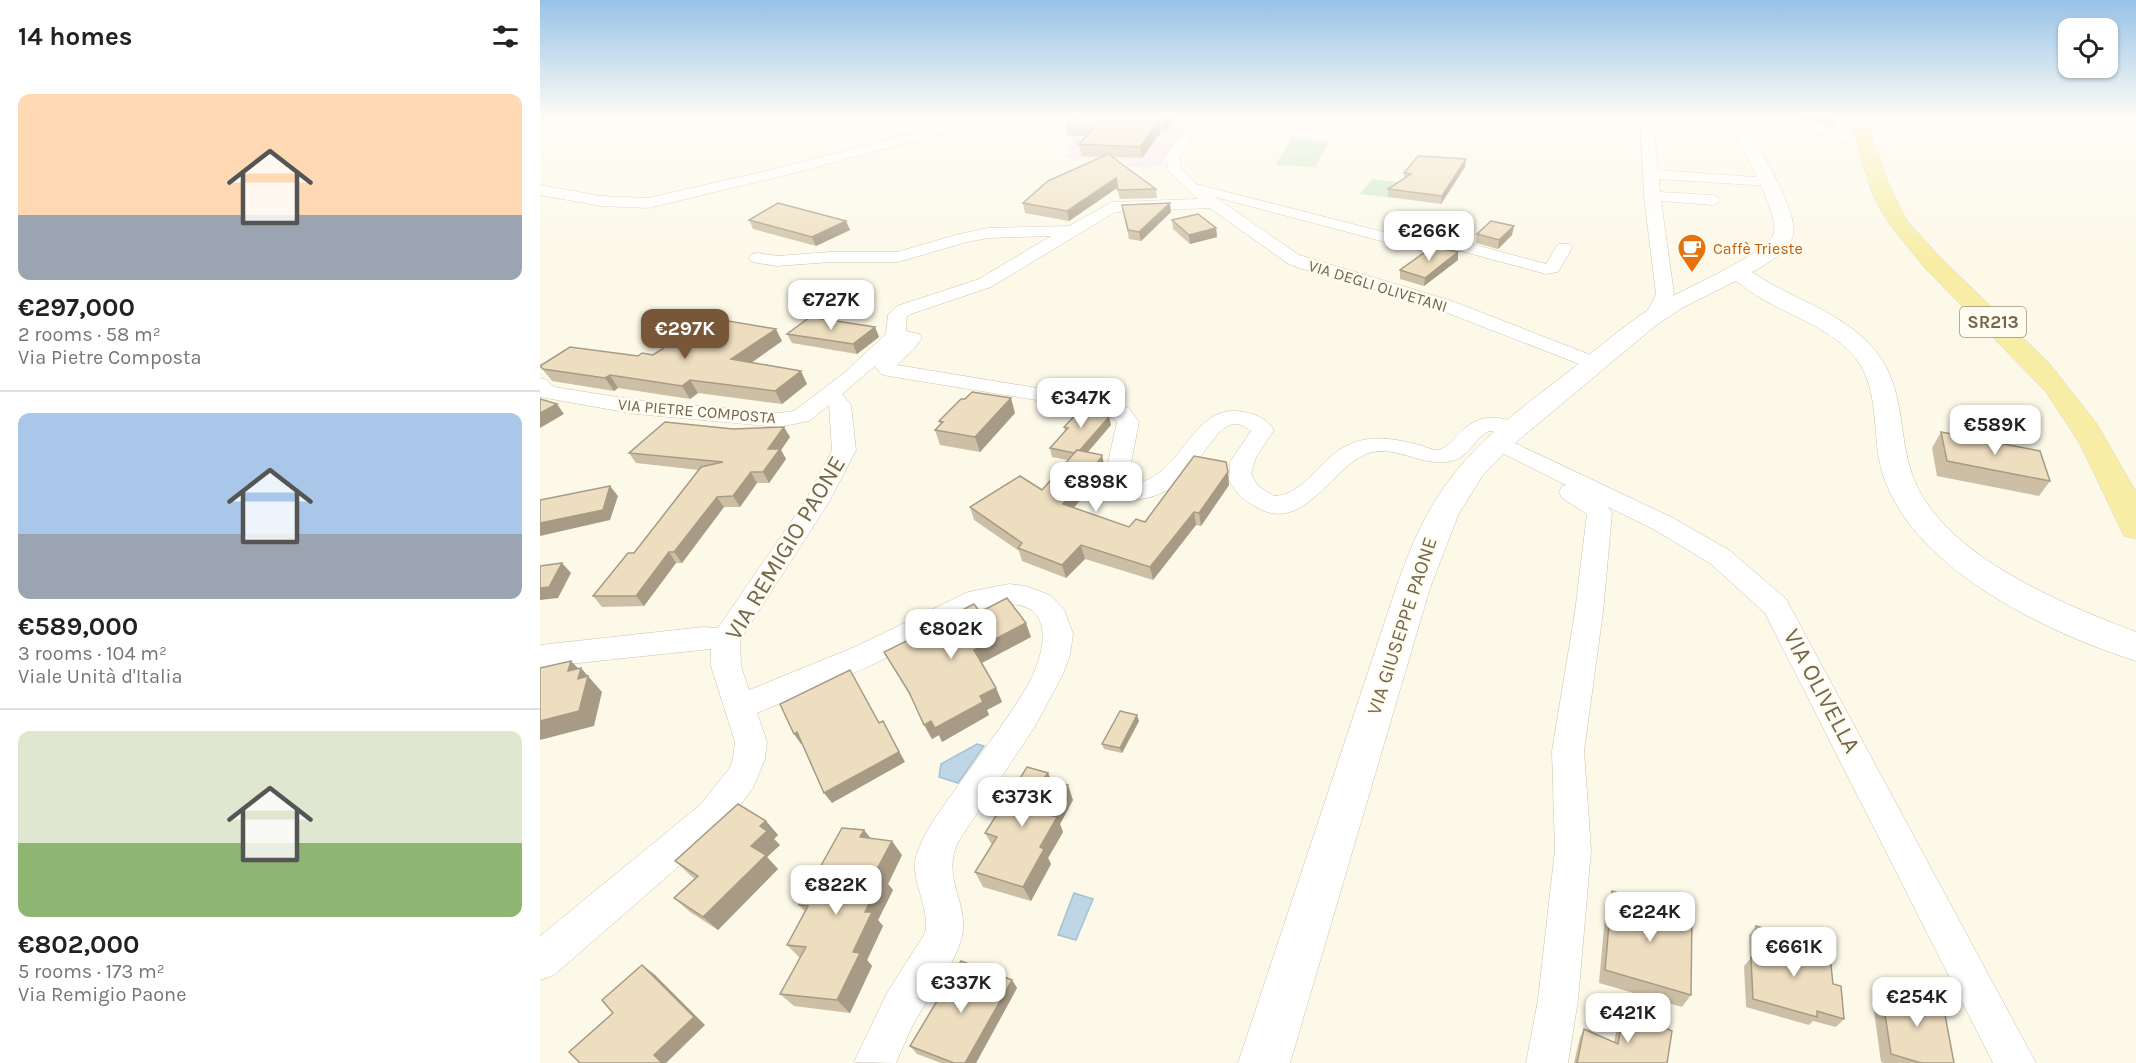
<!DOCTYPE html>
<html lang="en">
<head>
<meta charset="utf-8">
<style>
  :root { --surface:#fff; --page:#f2f2f2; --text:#222; --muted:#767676; --line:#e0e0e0; --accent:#785638 }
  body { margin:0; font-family:Karla,sans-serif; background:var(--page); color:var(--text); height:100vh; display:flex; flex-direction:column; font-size:22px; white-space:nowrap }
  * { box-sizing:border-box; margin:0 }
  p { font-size:20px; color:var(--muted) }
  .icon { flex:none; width:33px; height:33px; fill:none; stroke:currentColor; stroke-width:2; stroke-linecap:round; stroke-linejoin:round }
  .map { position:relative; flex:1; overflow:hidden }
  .drawer { display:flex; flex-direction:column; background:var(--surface); width:540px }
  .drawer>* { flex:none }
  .buttons { position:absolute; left:1518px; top:18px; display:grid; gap:12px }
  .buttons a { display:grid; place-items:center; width:60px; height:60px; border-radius:12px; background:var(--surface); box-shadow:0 2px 4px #0004; font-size:30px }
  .price { position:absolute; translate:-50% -51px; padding:0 14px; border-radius:12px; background:#fff; color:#222; font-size:20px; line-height:39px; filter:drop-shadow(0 2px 3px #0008) }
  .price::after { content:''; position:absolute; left:50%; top:36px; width:18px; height:14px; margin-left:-9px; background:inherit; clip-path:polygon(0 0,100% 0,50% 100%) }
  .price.on { background:var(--accent); color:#fff }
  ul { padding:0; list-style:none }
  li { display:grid; align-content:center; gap:12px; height:318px; padding:0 18px }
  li+li { border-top:2px solid var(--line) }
  li span { display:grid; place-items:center; height:186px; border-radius:12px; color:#555 }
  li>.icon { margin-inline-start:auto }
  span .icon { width:108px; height:108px; fill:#fffc; stroke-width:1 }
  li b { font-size:26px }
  h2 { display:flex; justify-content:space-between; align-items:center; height:72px; padding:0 18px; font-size:26px }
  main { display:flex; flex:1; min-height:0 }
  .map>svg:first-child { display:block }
  .education { fill:#f6e5f8 }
  .green { fill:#cdeac7 }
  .water { fill:#bed6e5; stroke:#a4c2d7; stroke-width:1.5 }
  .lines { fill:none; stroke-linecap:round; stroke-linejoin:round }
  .minor-casing { stroke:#ccc1ac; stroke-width:1 }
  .tertiary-casing { stroke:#ccc1ac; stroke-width:1 }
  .primary-casing { stroke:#dbd7d1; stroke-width:1 }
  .minor { fill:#fff; fill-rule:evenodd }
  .tertiary { fill:#fff; fill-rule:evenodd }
  .primary { fill:#f7eda4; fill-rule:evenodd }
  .wall { fill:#cdbfa5 }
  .shaded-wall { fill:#a79b86 }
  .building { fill:#eedec0; stroke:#a79b86; stroke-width:1.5 }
  .labels { text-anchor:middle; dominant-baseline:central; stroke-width:5; stroke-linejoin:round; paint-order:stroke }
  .far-food-label { font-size:16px; fill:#c56008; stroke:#fefcf0; text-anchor:start }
  .far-street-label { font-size:16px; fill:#76664d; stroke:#fefcf0 }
  .shield { fill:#fefcf0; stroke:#9f937e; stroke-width:1.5 }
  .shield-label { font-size:18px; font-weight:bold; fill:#76664d }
  .street-label { font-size:20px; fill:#76664d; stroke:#fefcf0 }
  .near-street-label { font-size:24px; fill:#76664d; stroke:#fefcf0 }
</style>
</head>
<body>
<main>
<section class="drawer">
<h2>14 homes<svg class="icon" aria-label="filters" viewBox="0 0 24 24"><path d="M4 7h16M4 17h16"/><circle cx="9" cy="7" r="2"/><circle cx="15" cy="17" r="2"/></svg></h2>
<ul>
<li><span style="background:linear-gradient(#ffd9b3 65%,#9aa5b1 0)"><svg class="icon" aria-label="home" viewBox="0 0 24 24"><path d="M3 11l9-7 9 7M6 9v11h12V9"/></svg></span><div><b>€297,000</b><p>2 rooms · 58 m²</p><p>Via Pietre Composta</p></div></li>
<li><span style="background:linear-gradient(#a9c7e8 65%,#9aa5b1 0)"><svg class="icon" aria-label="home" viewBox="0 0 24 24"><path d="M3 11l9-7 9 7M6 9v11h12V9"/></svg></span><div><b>€589,000</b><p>3 rooms · 104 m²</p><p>Viale Unità d'Italia</p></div></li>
<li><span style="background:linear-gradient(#dfe7d0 60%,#8fb573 0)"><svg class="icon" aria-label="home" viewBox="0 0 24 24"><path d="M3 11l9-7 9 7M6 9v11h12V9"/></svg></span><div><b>€802,000</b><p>5 rooms · 173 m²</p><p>Via Remigio Paone</p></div></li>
</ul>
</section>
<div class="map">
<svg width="1596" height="1063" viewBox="0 0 1596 1063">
  <rect width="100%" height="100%" fill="#fcf9e9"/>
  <polygon class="education" points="545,116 560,116 650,119 623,160 623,166 608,167 586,166 593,161 523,158 533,149 524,148 534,139 523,138"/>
  <g class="green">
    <polygon points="751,138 789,141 776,167 736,165"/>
    <polygon points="832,179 865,183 853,198 820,194"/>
  </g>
  <g class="water">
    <polygon points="437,744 444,746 418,783 399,777 401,764"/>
    <polygon points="534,893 553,899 536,940 518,935"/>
  </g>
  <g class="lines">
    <g class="minor-casing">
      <g id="minor">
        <polygon points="316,116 328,116 331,120 382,126 383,130 438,116 458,116 457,119 246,175 108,208 61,206 0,195 0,185 61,196 108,198 239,168 373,133 358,133 322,126"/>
        <path d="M655,116h12l-28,41 2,11 15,16 231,59 34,-2 85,23 12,-20h12l2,4 -14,24 -12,2 -85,-23 -34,2 -212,-56 84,58 153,46 149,58 3,4 -3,4h-14l-173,-67 -115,-32 -12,-5 -77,-55 -95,4 -124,75 -80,27 -5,3v14l13,3 3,4 -9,12 -16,15 152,25 72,16 8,2 10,14 -12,61 2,1c57,-3 60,-87 119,-71 11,2 20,8 26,17l-18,27 -5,17 7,12 16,10c30,0 48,-40 74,-51 24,-11 47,-6 72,0 5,2 12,5 18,5 6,-1 11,-6 15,-10 25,-27 35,-25 70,-17l3,5 -3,5 -8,2 -26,-4c-14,7 -19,24 -34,29 -30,10 -57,-16 -86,-7 -37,12 -64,81 -111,55 -14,-7 -22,-15 -29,-28l1,-18 21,-31c-6,-5 -14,-9 -21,-6 -10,4 -17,15 -23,23 -21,28 -34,48 -73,52 -14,1 -23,-3 -31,-15l14,-63 -4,-4 -64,-16 -161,-26 -7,-2 -6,-7 1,-2 -34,29 9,11 5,45 -27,52 -89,138 1,26 8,24 108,-44 111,-54 41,-8 16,2 25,9 14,14 9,25 -3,21 -8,21 -28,52 -76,114c-17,36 11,60 4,94 -7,30 -32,58 -47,85 -7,13 -13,28 -19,42l-42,-1 33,-69 38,-60c6,-27 -17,-54 -8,-80 8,-22 22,-41 35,-59 24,-34 51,-68 73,-104 25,-42 32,-99 -37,-83 -11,3 -22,10 -32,15 -26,13 -52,27 -78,40 -39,18 -81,34 -121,51l10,29 -2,17 -12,29 -29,39 -170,148 -14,5v-44l160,-131 29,-36 4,-10 2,-17 -24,-76v-17l-171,18v-22l163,-18 15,1 88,-128 26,-50 -3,-45 -20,16 -30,6 -143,-13 -96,-17v-19l7,2 7,7 82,13 143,13 15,-2 50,-38 42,-39 2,-19 9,-9 82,-27 72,-43 -63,2 -21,4 -69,20h-68l-53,4 -25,-4 -3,-4 3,-4 6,-1 19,3 53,-4h67l62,-18 29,-6 81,-2 43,-24 86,-3 -29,-27 -4,-15z"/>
        <polygon points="1100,116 1112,116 1113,123 1147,125 1144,116 1156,116 1162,130 1155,134 1114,131 1118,170 1228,178 1235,182 1228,186 1119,179 1120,192 1173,195 1181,200 1173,205 1121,201 1134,294 1122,318 1108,318 1106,314 1116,294 1104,196"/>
        <path d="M1166,116c38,0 141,3 168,33l-7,4 -31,-14 -27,-8 -72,-6 -6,-4 -24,-2z"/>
        <polygon points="960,436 1133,518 1189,550 1246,599 1496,1063 1453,1063 1225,613 1171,564 1115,530 1068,507 1072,513 1063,612 1044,751 1051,850 1038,1000 1028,1063 986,1063 998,1000 1015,850 1012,751 1035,612 1047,514 1022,498 1019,492 1022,486 1026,485 952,448 949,443 952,438"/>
      </g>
    </g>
    <g class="tertiary-casing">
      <path id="tertiary" d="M1187,116h16c11,24 57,97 50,120 -6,17 -26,28 -41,36 40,28 95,41 125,81 28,36 21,80 35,121 28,81 151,130 224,158v29c-88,-28 -222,-91 -253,-186 -12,-37 -2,-82 -26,-115 -23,-30 -63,-43 -95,-61 -9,-5 -18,-12 -26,-18l-54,27 -27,18 -147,123 -25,26 -24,38 -29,75 -140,475h-52l158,-475c13,-37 28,-75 52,-106 33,-46 80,-79 124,-113 26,-21 51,-43 79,-61 22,-15 118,-54 123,-75 5,-23 -37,-92 -47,-117z"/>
    </g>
    <g class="primary-casing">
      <polygon id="primary" points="1308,116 1324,116 1349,185 1367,221 1401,258 1509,363 1557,424 1596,492 1596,539 1584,536 1540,444 1506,392 1385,268 1350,225 1334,198"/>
    </g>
    <use href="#minor" class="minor"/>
    <use href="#tertiary" class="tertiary"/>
    <use href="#primary" class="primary"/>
  </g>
  <g class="wall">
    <polygon points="638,116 626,132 621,132 602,158 573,157 616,189 617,198 580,199 577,188 529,221 485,213 483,203 561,157 542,156 539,144 547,136 528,136 526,125"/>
    <polygon points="669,116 711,116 708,119"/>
    <polygon points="1246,116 1297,116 1294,125 1248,118"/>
    <polygon points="926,159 925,167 901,204 848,197 848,189 864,179 864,173"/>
    <polygon points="582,205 631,212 601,241 589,239"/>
    <polygon points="209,220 306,221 310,230 276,246 213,229"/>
    <polygon points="632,220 676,228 677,237 650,244 633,229"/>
    <polygon points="937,234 972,235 958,249 936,243"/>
    <polygon points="918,260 884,286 860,279 860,270"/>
    <polygon points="335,327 339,337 317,354 252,343 247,334"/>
    <polygon points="242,341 211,363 267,384 242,404 158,393 150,399 78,388 74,391 12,381 0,366"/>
    <polygon points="475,413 440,452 400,445 395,430 400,424 399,421"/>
    <polygon points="566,416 569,417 571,425 548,452 565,468 564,471 534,508 589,527 605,522 688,472 689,485 661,526 656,525 613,580 545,559 526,578 482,561 479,551 434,520 430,507 502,490 528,460 512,457 510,448 525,432 524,427"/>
    <polygon points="1401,432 1510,481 1499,496 1397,476 1392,448"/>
    <polygon points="250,437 241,450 246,459 229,483 217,483 200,507 184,507 142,563 136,563 104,606 62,607 53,596 94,553 159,470 96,463 89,453"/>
    <polygon points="440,612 491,637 441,663 456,688 462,702 447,710 449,715 402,742 399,735 392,739 372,699 344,652 381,634 377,627 403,620"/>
    <polygon points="599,721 582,753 564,749 562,744"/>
    <polygon points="508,773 511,780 533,800 520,824 523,832 508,858 511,864 491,901 443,887 435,872 452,845 445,833"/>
    <polygon points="226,821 238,835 234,839 240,845 227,857 238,869 178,930 150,912 134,898 155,879 150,875 135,861"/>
    <polygon points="324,830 331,839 362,855 348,884 353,890 338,920 343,926 327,960 332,966 310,1013 254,1006 240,994 260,958 247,945 265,912 259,905"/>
    <polygon points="1072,891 1151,995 1142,1007 1059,983 1066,905"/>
    <polygon points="1216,926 1240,943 1293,984 1304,1019 1296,1027 1273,1021 1269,1025 1206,1007 1204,966 1210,959 1209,935"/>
    <polygon points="472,980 477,988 436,1063 401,1063 377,1054 370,1046"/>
    <polygon points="1341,987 1414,1063 1344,1063 1341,1062 1332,996"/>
    <polygon points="1084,1010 1099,1016 1127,1063 1034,1063 1040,1037 1044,1029 1074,1042 1079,1018"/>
  </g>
  <g class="shaded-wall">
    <polygon points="629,116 638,116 626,132 624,121"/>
    <polygon points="619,121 621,132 602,158 600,147"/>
    <polygon points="926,159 925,167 901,204 902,196"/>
    <polygon points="576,178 577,188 529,221 527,211"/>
    <polygon points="630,203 631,212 601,241 599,232"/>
    <polygon points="306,221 310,230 276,246 272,237"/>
    <polygon points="974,226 972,235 958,249 959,240"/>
    <polygon points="676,228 677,237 650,244 649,235"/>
    <polygon points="918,252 918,260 884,286 885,278"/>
    <polygon points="335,327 339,337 317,354 313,344"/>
    <polygon points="236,329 242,341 198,372 191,359"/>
    <polygon points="261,371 267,384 242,404 235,391"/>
    <polygon points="70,375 78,388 74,391 65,378"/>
    <polygon points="150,380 158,393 150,399 142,386"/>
    <polygon points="471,398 475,413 440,452 435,437"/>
    <polygon points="17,404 24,414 0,428 0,413"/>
    <polygon points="565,410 567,419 560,415"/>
    <polygon points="569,417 571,425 538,463 536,454"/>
    <polygon points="244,427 250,437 241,450 246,459 229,483 223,472 228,449"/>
    <polygon points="562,455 565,468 564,471 526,517 523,504"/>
    <polygon points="211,472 217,483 200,507 193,496"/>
    <polygon points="688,472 689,485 661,526 659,513"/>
    <polygon points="70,486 78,496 70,520 0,536 0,523"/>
    <polygon points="177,497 184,507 142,563 134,552"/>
    <polygon points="654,512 656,525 613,580 610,567"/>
    <polygon points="541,545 545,559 526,578 522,565"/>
    <polygon points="129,552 136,563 104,606 96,596"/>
    <polygon points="22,563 31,573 18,598 0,600 0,588"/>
    <polygon points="486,623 491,637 440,664 434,650"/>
    <polygon points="31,661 40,670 41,668 62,692 54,726 0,740 0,721 28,671"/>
    <polygon points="456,688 462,702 447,710 449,715 402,742 399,735 392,739 384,725"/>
    <polygon points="597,715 599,721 582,753 580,748"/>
    <polygon points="343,721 365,762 292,803 284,793"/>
    <polygon points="257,732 264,742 261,744 254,734"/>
    <polygon points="508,773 514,788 504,778"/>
    <polygon points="528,785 533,800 520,824 523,832 508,858 511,864 491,901 483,887 500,847 510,815"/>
    <polygon points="226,821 238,835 234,839 240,845 227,857 238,869 178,930 163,917 211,846 220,826"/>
    <polygon points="324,830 335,844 320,837"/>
    <polygon points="352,841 362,855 348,884 353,890 338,920 343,926 327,960 332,966 310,1013 297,1000 313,952 334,875"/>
    <polygon points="102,965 114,974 165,1025 126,1063 122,1063 114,1055"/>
    <polygon points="472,980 477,988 436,1063 425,1063"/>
  </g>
  <g class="building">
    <polygon points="534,116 629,116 624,121 619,121 600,147 539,144 556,126 526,125"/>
    <polygon points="568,154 616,189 578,190 576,178 527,211 483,203 508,181"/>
    <polygon points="878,156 926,159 902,196 848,189 871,174 864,173"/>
    <polygon points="238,203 306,221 272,237 209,220"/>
    <polygon points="630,203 599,232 588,230 582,205"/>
    <polygon points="658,214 676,228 649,235 632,220"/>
    <polygon points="951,221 974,226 959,240 937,234"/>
    <polygon points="892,247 918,252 885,278 860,270"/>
    <polygon points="270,317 335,327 313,344 247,334"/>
    <polygon points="170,318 236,329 191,359 261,371 235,391 150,380 142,386 70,375 65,378 3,369 0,366 30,347 98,356 102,353 113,355"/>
    <polygon points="432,392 471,398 435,437 395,430 403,422 399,421 421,399 425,399"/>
    <polygon points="0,399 17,404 0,413"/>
    <polygon points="545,405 565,410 560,415 569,417 540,450 537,450 534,453 510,448 528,428 524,427"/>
    <polygon points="125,422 193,429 244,427 228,449 240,449 223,472 211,472 193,496 177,497 134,552 129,552 96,596 53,596 88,553 94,553 161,467 183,462 89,453"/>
    <polygon points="1401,432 1500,451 1510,481 1407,461"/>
    <polygon points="537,450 562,455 561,458 523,504 589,527 596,519 605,522 654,456 686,462 688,472 659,513 654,512 610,567 541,545 522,565 478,548 482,543 430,507 480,476 502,490"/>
    <polygon points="70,486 63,510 0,523 0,500"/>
    <polygon points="22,563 9,587 0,588 0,566"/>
    <polygon points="467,598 486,623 434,650 456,688 440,696 443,702 395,728 391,721 384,725 369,692 344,652 381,634 377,627 400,615 403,620 434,604 440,612"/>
    <polygon points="31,661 28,671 41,668 38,679 48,676 39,711 0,721 0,668"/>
    <polygon points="310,670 339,723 343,721 359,752 284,793 257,732 254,734 240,704"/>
    <polygon points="580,711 597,715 580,748 562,744"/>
    <polygon points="487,767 508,773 504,778 528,785 510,815 517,817 500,847 504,849 483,887 435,872 457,837 445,833"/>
    <polygon points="198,804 226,821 220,826 227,831 211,846 226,855 163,917 134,898 158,876 135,861"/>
    <polygon points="302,828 324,830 320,837 352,841 334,875 342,876 325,912 332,912 313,952 320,953 297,1000 240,994 266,947 247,945 268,906 259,905"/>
    <polygon points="1072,891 1152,913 1151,995 1065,970"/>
    <polygon points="1216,926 1240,933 1240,943 1290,956 1293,984 1301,986 1304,1019 1277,1011 1277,1017 1213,999 1211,958 1217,959"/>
    <polygon points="421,961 472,980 425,1063 414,1063 370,1046"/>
    <polygon points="102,965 154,1017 114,1055 122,1063 40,1063 29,1052 73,1013 62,1000"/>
    <polygon points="1341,987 1403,1004 1414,1063 1381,1063 1351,1054"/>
    <polygon points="1084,1010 1100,1013 1099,1016 1132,1031 1127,1063 1037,1063 1044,1029 1078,1044"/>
  </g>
  <linearGradient id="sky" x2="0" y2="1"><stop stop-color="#97c2e7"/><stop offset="0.44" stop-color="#fefcf5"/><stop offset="1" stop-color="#fefcf5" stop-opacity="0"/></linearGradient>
  <rect width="1596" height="265" fill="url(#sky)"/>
  <defs>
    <g id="cafe-pin" transform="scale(1.5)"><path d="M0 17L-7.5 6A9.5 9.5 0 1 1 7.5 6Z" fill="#e8710a" stroke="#fefcf0"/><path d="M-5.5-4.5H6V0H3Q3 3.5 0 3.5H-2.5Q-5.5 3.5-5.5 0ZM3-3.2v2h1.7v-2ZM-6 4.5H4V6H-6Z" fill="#fff"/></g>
  </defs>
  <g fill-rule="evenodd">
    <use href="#cafe-pin" x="1152" y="248"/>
  </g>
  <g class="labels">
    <g class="far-food-label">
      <text x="1173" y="248">Caffè Trieste</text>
    </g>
    <g class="far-street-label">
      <text transform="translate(838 286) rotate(17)">VIA DEGLI OLIVETANI</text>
      <text transform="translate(157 411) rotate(5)">VIA PIETRE COMPOSTA</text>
    </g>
    <rect class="shield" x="1420" y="307" width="66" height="30" rx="4.5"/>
    <g class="shield-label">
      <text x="1453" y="322">SR213</text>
    </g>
    <g class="street-label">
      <text transform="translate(862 626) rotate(-72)">VIA GIUSEPPE PAONE</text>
    </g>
    <g class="near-street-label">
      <text transform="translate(245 548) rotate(-59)">VIA REMIGIO PAONE</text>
      <text transform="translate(1282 691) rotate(62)">VIA OLIVELLA</text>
    </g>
  </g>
</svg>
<div class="buttons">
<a><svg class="icon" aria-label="locate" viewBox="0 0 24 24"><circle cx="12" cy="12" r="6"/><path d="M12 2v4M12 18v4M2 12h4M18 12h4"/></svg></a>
</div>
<b class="price" style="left:889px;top:262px">€266K</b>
<b class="price" style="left:291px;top:331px">€727K</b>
<b class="price on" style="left:145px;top:360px">€297K</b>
<b class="price" style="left:541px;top:429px">€347K</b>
<b class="price" style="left:1455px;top:456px">€589K</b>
<b class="price" style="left:556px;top:513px">€898K</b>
<b class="price" style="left:411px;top:660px">€802K</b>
<b class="price" style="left:482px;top:828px">€373K</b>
<b class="price" style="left:296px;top:916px">€822K</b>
<b class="price" style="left:1110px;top:943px">€224K</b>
<b class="price" style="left:1254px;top:978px">€661K</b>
<b class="price" style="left:421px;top:1014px">€337K</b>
<b class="price" style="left:1377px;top:1028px">€254K</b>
<b class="price" style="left:1088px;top:1044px">€421K</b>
</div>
</main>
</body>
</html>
